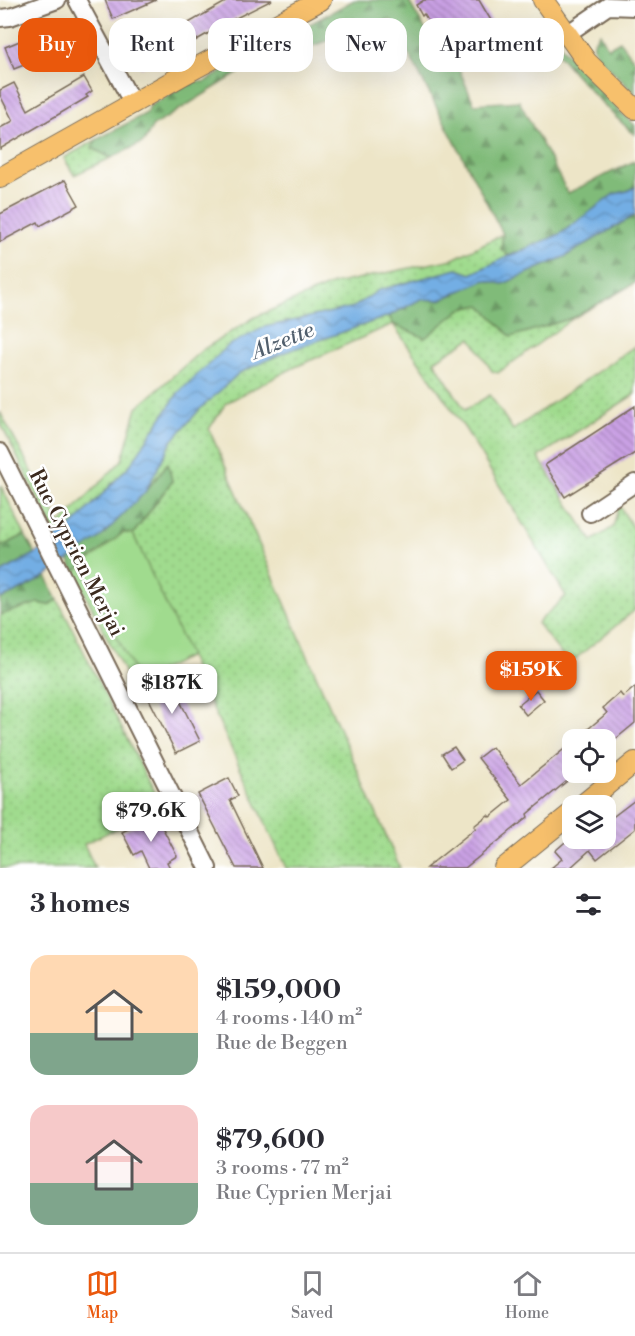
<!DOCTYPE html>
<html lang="en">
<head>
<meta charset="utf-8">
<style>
  :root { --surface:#fff; --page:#f7f7f7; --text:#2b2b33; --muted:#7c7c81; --line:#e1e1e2; --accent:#ea580c }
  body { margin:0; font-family:"Libre Bodoni",serif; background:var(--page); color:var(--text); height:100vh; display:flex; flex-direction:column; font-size:22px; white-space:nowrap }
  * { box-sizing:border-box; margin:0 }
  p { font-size:20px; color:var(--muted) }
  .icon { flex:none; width:33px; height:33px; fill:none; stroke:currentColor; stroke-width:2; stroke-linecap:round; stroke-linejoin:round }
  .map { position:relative; height:868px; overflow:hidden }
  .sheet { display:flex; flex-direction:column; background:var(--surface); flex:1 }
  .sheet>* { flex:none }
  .banner { position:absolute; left:18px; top:18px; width:600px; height:54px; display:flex; gap:12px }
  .buttons { position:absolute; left:562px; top:729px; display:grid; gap:12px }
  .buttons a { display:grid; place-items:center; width:54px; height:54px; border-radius:12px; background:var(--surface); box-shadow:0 6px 24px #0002; font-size:30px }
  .price { position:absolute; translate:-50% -51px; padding:0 14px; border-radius:12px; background:#fff; color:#222; font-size:20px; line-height:39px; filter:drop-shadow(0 2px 3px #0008) }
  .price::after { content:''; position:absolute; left:50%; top:36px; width:18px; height:14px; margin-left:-9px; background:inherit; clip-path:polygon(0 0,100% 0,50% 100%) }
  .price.current { background:var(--accent); color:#fff }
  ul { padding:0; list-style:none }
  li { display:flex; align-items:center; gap:18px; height:150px; padding:0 30px }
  li span { display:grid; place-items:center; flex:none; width:168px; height:120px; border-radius:18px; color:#555 }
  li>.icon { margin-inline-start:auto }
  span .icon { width:72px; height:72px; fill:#fffc; stroke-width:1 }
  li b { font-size:26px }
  h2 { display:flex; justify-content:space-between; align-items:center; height:72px; padding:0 30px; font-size:26px }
  .chip { padding:0 21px; border-radius:18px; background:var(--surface); box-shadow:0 6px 24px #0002; font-size:21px; line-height:54px }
  .chip.current { background:var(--accent); color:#fff }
  .tab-bar { display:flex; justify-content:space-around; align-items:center; height:84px; border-top:2px solid var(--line); background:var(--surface); font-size:16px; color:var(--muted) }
  .tab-bar a { display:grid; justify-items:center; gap:3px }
  .tab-bar .current { color:var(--accent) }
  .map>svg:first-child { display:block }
  .grass { fill:url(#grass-dots); stroke:#6e8256; stroke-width:1.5 }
  .forest { fill:url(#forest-firs); stroke:#5e724c; stroke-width:1.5 }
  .green { fill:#a0db8e; stroke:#6e8256; stroke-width:1.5 }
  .water { fill:url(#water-waves); stroke:#576c81; stroke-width:1.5 }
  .building { fill:url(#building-back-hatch) }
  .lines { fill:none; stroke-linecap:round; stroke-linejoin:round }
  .minor-casing { stroke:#796b59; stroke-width:20 }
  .major-casing { stroke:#796b59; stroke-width:22 }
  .minor { stroke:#fff; stroke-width:16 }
  .major { stroke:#f7c06c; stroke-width:20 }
  .labels { text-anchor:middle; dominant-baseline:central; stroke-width:5; stroke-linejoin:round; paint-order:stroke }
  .street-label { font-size:21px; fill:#3b2a1e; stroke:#fff }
  .water-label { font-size:22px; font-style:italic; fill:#515f6d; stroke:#fff }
</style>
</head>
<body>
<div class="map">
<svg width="635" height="868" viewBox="0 0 635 868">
  <defs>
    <pattern id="grass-dots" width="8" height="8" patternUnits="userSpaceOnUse" patternTransform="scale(1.5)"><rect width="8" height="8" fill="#a0db8e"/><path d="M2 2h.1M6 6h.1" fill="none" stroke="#8bbc7a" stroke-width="1.8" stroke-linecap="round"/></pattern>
    <pattern id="forest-firs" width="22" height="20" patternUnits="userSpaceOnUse" patternTransform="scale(1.5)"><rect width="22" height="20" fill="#80bb79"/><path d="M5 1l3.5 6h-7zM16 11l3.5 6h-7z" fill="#6a9863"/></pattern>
    <pattern id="water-waves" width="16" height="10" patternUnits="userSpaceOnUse" patternTransform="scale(1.5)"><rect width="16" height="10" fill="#73aee4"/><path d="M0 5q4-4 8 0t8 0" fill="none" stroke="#608eb8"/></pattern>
    <pattern id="building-back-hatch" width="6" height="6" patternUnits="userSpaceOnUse" patternTransform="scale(1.5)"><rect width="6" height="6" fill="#caa1e5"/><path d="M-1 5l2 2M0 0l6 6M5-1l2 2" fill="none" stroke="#a583b9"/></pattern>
  </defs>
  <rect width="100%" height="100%" fill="#fff"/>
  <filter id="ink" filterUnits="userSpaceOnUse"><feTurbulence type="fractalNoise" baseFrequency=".0167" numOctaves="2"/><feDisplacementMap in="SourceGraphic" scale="12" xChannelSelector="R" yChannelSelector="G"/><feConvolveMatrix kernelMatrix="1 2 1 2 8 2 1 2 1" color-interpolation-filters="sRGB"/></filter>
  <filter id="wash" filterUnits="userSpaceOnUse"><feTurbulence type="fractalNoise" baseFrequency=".008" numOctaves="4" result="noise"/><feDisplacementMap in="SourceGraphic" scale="24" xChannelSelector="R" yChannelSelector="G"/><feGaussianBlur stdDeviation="1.35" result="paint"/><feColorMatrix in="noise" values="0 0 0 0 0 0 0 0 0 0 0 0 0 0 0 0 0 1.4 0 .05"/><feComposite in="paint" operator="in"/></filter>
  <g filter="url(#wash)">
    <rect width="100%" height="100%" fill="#ede5c7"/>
    <g class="grass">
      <polygon points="96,140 92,148 111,158 74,175 64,158"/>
      <polygon points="503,234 501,249 509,256 471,274 457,269 379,290 354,307 265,327 178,393 131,464 74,524 57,537 0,422 0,412 60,524 122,460 137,408 202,350 255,317 333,284 453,259"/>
      <polygon points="481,305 511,337 575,317 498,373 492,371 471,338 434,361 465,410 490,395 513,430 635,346 635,394 538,457 592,541 613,527 619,505 635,531 635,610 569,664 537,623 566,596 466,430 393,324 293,368 226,403 209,429 400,868 286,868 133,534 172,481 168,464 145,492 172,441 199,410 239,373 285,352 389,316 393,324 425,338 461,309"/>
      <polygon points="0,486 1,486 25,535 0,547"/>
      <polygon points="82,566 139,681 131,685 74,572"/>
      <polygon points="58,600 161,807 84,844 95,868 0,868 0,615 38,603 48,605"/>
    </g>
    <g class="forest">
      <polygon points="354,0 408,0 443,60 459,69 474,104 519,101 568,193 635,161 635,187 627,191 614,194 560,234 509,256 501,249 503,234 391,20 248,67 153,126 144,142 111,158 92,148 96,140 147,113 150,106 192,81 204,82"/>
      <path d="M600,33l8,15 12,-7 15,20v33l-39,-40c-4,-9 -3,-14 4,-21z"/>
      <path d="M559,44c24,29 48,56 76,81v10c-30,-27 -57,-56 -82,-87z"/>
      <polygon points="635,215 635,283 575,317 511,337 481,305 461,309 425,338 393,324 389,316 421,299 440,300 485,280 503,284 564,257"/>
      <polygon points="168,463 172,481 133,534 123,533 74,572 68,559 102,536 145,492"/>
      <polygon points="25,535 35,554 0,573 0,547"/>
      <polygon points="46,576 58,600 48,605 38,603 0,615 0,599 15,593"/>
    </g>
    <polygon class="green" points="123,533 133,534 190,656 139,681 82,566"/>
    <polygon class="water" points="635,187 635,215 564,257 503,284 485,280 440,300 421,299 389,316 285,352 239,373 199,410 172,441 145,492 102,536 46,576 15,593 0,599 0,573 35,554 74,524 131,464 178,393 229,345 265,327 354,307 379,290 457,269 471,274 509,256 560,234 614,194 627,191"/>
    <g id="blocks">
      <g class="building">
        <polygon points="105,0 156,0 113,19"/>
        <polygon points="229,0 272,0 232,20 193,42 141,68 132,50 179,26 180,28"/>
        <polygon points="424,0 479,0 492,22 445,49 424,14 422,16 416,5"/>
        <polygon points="39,33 42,41 56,35 63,52 40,62 39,59 14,69 5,47"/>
        <polygon points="84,77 92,91 86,95 88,97 0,149 0,128 13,121 0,95 0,90 14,83 28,110"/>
        <polygon points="65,180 79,205 40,226 38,222 0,242 0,214"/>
        <polygon points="635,406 635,453 565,497 545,465"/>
        <polygon points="168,677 200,741 176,753 144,689"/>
        <polygon points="635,687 635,723 606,747 606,740 575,740 607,713 603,708 620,693 623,697"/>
        <polygon points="536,690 544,700 526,715 518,705"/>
        <polygon points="573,742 573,772 578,772 527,814 528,817 465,868 426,868 476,828 474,826 488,815 490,817 511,800 478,758 492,747 521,784"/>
        <polygon points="454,747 463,760 451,768 442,754"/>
        <polygon points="229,778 238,796 230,800 263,868 236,868 198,794"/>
        <polygon points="635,800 635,829 597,859 590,850 570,868 551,868 562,859 555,851 572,836 573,838 606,838 606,822"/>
        <polygon points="156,815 177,856 167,862 170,868 149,868 141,851 134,855 122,832"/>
      </g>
    </g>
  </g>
  <g filter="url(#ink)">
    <use href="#blocks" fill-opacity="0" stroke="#796b59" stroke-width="1.5"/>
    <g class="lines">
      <g class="minor-casing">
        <g id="minor">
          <polyline points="77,0 133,104"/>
          <polyline points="0,18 10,17 57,0"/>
          <polyline points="567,34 608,6 635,7"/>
          <polyline points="0,452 208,868"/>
          <polyline points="590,513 635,483"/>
        </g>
      </g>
      <g class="major-casing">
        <g id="major">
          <polyline points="543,0 587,62 635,109"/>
          <polyline points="0,178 183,75 321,0"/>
          <polyline points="581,806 635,762"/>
          <polyline points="504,868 573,812"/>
        </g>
      </g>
      <use href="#minor" class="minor"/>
      <use href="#major" class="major"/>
    </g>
  </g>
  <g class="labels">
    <g class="street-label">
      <text transform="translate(76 553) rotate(63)">Rue Cyprien Merjai</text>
    </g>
    <g class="water-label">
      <text transform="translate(283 341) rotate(-22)">Alzette</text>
    </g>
  </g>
</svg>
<div class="buttons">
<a><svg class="icon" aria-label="locate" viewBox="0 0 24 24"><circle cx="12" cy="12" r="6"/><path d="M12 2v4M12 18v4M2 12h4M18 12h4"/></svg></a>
<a><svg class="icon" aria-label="layers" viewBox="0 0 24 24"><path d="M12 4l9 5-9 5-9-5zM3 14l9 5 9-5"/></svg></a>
</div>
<b class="price current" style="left:531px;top:702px">$159K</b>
<b class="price" style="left:172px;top:715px">$187K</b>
<b class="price" style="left:151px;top:843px">$79.6K</b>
<div class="banner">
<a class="chip current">Buy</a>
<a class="chip">Rent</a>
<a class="chip">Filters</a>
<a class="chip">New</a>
<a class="chip">Apartment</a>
</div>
</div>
<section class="sheet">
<h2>3 homes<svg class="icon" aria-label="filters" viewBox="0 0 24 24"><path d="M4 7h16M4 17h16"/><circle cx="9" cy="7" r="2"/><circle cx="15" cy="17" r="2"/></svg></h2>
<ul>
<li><span style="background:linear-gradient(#ffd9b3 65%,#7fa58c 0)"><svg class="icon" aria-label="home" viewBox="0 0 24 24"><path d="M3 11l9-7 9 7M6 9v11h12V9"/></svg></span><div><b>$159,000</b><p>4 rooms · 140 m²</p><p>Rue de Beggen</p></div></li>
<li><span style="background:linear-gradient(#f6c9c9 65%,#7fa58c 0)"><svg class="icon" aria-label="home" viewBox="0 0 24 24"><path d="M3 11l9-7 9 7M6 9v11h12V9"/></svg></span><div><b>$79,600</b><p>3 rooms · 77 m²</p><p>Rue Cyprien Merjai</p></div></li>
</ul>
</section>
<nav class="tab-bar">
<a class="current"><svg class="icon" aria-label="map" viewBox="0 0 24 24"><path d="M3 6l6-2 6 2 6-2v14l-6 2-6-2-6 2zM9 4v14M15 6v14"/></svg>Map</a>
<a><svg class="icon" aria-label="saved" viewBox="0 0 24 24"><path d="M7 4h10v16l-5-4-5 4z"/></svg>Saved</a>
<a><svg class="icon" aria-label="home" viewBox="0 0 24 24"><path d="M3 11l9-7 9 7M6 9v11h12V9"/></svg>Home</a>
</nav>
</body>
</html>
